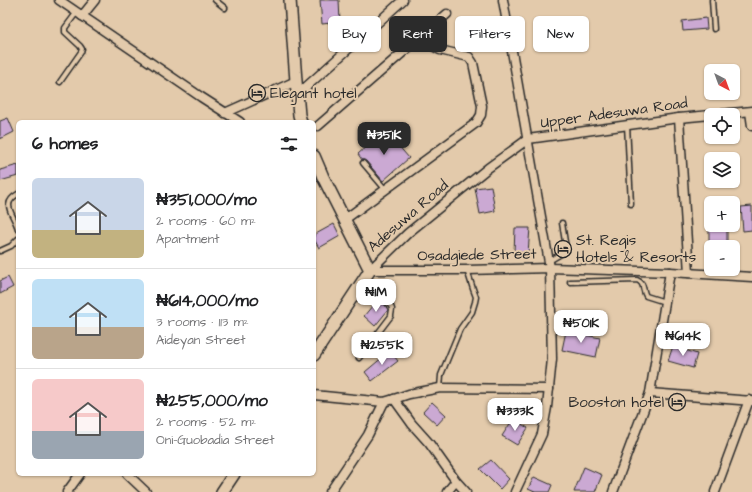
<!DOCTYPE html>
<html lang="en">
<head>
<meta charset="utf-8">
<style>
  :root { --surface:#fff; --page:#f2f2f2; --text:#202124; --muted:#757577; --line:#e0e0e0; --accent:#2b2b2b }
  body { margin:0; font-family:"Architects Daughter",sans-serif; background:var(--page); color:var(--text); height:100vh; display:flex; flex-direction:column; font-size:15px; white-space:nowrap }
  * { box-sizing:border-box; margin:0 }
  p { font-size:13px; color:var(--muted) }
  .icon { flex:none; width:22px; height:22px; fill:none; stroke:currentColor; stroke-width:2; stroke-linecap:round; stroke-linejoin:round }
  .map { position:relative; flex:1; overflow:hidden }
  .sheet { position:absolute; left:16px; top:120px; width:300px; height:356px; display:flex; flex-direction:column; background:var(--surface); border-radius:6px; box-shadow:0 1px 3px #0004 }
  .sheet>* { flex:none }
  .guide { position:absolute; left:328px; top:16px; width:364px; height:36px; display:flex; gap:8px }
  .needle { width:26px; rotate:139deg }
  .tools { position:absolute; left:704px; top:64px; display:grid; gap:8px }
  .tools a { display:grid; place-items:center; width:36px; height:36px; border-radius:6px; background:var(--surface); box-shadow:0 1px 3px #0004; font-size:20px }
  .price { position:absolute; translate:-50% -34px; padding:0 9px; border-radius:8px; background:#fff; color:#222; font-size:13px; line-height:26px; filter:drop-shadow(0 1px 2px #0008) }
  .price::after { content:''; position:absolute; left:50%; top:24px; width:12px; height:9px; margin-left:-6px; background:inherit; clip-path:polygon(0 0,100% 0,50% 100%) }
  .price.current { background:var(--accent); color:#fff }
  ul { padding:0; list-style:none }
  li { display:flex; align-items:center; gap:12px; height:100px; padding:0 16px }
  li+li { border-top:1px solid var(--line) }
  li span { display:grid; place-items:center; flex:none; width:112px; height:80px; border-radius:6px; color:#555 }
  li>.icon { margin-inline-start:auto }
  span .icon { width:48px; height:48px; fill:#fffc; stroke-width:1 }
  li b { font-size:17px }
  h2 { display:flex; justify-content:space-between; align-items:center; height:48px; padding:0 16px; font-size:17px }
  .tag { padding:0 14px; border-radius:6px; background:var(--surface); box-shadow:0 1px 3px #0004; font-size:14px; line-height:36px }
  .tag.current { background:var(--accent); color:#fff }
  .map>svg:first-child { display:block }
  .building { fill:#cba9d3; stroke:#2b2b2b }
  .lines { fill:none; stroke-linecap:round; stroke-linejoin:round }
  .service-casing { stroke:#2b2b2b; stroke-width:7 }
  .minor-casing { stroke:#2b2b2b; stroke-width:11 }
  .tertiary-casing { stroke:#2b2b2b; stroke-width:14 }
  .service { stroke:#e3caab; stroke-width:4 }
  .minor { stroke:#e3caab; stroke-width:8 }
  .tertiary { stroke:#e3caab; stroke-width:11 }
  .labels { text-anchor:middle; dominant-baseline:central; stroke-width:4; stroke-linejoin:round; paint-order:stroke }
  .poi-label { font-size:15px; fill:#2b2b2b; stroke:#e3caab; text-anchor:start }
  .street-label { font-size:15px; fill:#2b2b2b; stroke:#e3caab }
</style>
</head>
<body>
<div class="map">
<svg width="752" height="492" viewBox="0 0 752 492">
  <rect width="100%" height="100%" fill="#e3caab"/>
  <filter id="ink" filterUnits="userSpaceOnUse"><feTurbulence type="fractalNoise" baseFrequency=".025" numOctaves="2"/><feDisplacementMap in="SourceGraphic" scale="8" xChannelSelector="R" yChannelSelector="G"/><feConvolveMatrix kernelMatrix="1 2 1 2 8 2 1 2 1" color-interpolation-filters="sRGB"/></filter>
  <g filter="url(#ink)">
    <g class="building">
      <polygon points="320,0 339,0 340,22 322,24"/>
      <polygon points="706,18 707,29 683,31 682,21"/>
      <polygon points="8,118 14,132 0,139 0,121"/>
      <polygon points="385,130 409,158 383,181 366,161 362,160 358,154"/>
      <polygon points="18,165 18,176 0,181 0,170"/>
      <polygon points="491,186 495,211 480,214 475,188"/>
      <polygon points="752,206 752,230 743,231 741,207"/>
      <polygon points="334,224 340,236 319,248 314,239 314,235"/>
      <rect x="709" y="225" width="18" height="18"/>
      <polygon points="515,228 530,228 528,253 514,252"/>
      <polygon points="8,277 13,287 0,294 0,281"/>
      <polygon points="377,300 385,305 388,310 375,326 364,316"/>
      <polygon points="566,331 600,338 596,357 562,350"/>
      <polygon points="673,346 697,354 693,368 668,361"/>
      <polygon points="390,351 398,361 372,381 365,372"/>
      <polygon points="432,402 446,415 437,425 423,412"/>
      <polygon points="513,419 528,428 517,445 502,436"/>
      <polygon points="491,460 509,479 500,489 480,469"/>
      <polygon points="584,467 602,475 595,492 574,492"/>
      <polygon points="534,477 552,485 549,492 535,492 528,489"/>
    </g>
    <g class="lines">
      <g class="service-casing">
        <g id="service">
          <polyline points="215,0 225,8"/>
          <polyline points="712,0 714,29"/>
          <polyline points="60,82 81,52 82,49 80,46 65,32 65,28 77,12"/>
          <polyline points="627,125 631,204"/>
          <polyline points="363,163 385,189"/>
          <path d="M18,194c-18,10 -4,20 0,35"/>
          <polyline points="0,251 11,246 18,239"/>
          <polyline points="549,261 566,251 566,248 562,223"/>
          <path d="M570,282l67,-2c8,3 5,10 9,16l19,6"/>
          <path d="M359,358l32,-42c0,-2 1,-5 1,-7 -1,-8 -25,-19 -32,-23"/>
          <polyline points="440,388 441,375 460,329 472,312 475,302 476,297 473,289 467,270"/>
        </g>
      </g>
      <g class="minor-casing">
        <g id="minor">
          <polyline points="59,0 201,97 240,122"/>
          <polyline points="503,0 550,268 552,359 547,407 542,434 515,492"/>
          <polyline points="82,16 95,0"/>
          <polyline points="297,95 403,0"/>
          <polyline points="750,112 752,126"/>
          <polyline points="225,113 296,81"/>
          <polyline points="679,118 689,273"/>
          <polyline points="318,126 447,14"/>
          <polyline points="344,220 476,123 481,115 482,106 473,63 469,57 440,50 433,46 423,35"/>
          <polyline points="370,270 408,233 488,168 528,139 679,118 752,111"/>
          <polyline points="370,270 467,270 550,268 670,272 752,277"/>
          <polyline points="650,393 752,401"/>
          <polyline points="314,395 384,402 394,399 412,424 429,443 456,481 466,492"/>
          <polyline points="394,399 409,394 440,388 549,389"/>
          <polyline points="127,474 146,492"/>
          <polyline points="67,492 80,474"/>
          <polyline points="330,492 368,435 384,402"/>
          <polyline points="447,492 456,481"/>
          <polyline points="613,492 650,393 670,272"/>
          <polyline points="715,492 749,400"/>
        </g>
      </g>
      <g class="tertiary-casing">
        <g id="tertiary">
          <polyline points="290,0 296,81 299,115 301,122"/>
          <polyline points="314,156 323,177 370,270 314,355"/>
          <polyline points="222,492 234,474"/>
        </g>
      </g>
      <use href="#service" class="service"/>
      <use href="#minor" class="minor"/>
      <use href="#tertiary" class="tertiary"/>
    </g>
  </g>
  <defs>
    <g id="hotel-ring" transform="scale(0.9)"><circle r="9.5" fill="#e3caab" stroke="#2b2b2b" stroke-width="1.5"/><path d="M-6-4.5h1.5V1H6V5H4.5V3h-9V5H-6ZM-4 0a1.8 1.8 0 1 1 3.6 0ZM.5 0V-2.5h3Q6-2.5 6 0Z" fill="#2b2b2b"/></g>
  </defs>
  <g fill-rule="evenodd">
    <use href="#hotel-ring" x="257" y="93"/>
    <use href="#hotel-ring" x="563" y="249"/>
    <use href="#hotel-ring" x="677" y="402"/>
  </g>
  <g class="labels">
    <g class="poi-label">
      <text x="270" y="93">Elegant hotel</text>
      <text x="576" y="240">St. Regis<tspan x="576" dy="17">Hotels &amp; Resorts</tspan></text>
      <text x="664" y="402" text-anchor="end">Booston hotel</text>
    </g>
    <g class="street-label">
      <text transform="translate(614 113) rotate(-8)">Upper Adesuwa Road</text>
      <text transform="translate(408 216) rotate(-41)">Adesuwa Road</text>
      <text transform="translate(477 255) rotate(-1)">Osadgiede Street</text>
    </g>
  </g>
</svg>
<div class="tools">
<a><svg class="needle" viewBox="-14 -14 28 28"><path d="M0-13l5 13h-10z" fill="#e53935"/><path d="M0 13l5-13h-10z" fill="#757577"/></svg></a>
<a><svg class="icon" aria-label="locate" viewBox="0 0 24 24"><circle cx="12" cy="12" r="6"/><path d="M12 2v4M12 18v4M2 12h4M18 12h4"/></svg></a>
<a><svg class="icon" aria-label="layers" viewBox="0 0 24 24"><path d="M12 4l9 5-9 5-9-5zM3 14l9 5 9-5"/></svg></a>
<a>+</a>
<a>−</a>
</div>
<b class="price current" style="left:384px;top:156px">₦351K</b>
<b class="price" style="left:376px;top:313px">₦1M</b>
<b class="price" style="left:581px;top:344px">₦501K</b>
<b class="price" style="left:683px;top:357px">₦614K</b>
<b class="price" style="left:382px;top:366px">₦255K</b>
<b class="price" style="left:515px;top:432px">₦333K</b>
<div class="guide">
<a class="tag">Buy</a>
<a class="tag current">Rent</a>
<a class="tag">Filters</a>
<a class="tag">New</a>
</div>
<section class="sheet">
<h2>6 homes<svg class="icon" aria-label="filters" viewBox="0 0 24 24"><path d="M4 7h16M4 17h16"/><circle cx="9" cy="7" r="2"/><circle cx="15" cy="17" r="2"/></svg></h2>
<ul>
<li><span style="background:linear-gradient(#c9d6e8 65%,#c2b280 0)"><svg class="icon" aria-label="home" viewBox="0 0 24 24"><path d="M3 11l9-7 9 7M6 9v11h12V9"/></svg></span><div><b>₦351,000/mo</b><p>2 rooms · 60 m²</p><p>Apartment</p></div></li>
<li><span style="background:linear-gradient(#bfe0f5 60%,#b9a48a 0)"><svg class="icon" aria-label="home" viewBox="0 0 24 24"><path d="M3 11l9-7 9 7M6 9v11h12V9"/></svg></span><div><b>₦614,000/mo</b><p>3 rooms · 113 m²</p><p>Aideyan Street</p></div></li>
<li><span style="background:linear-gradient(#f6c9c9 65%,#9aa5b1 0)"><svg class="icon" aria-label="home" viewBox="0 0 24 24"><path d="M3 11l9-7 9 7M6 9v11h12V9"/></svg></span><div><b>₦255,000/mo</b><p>2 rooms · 52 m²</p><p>Oni-Guobadia Street</p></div></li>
</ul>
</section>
</div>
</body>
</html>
